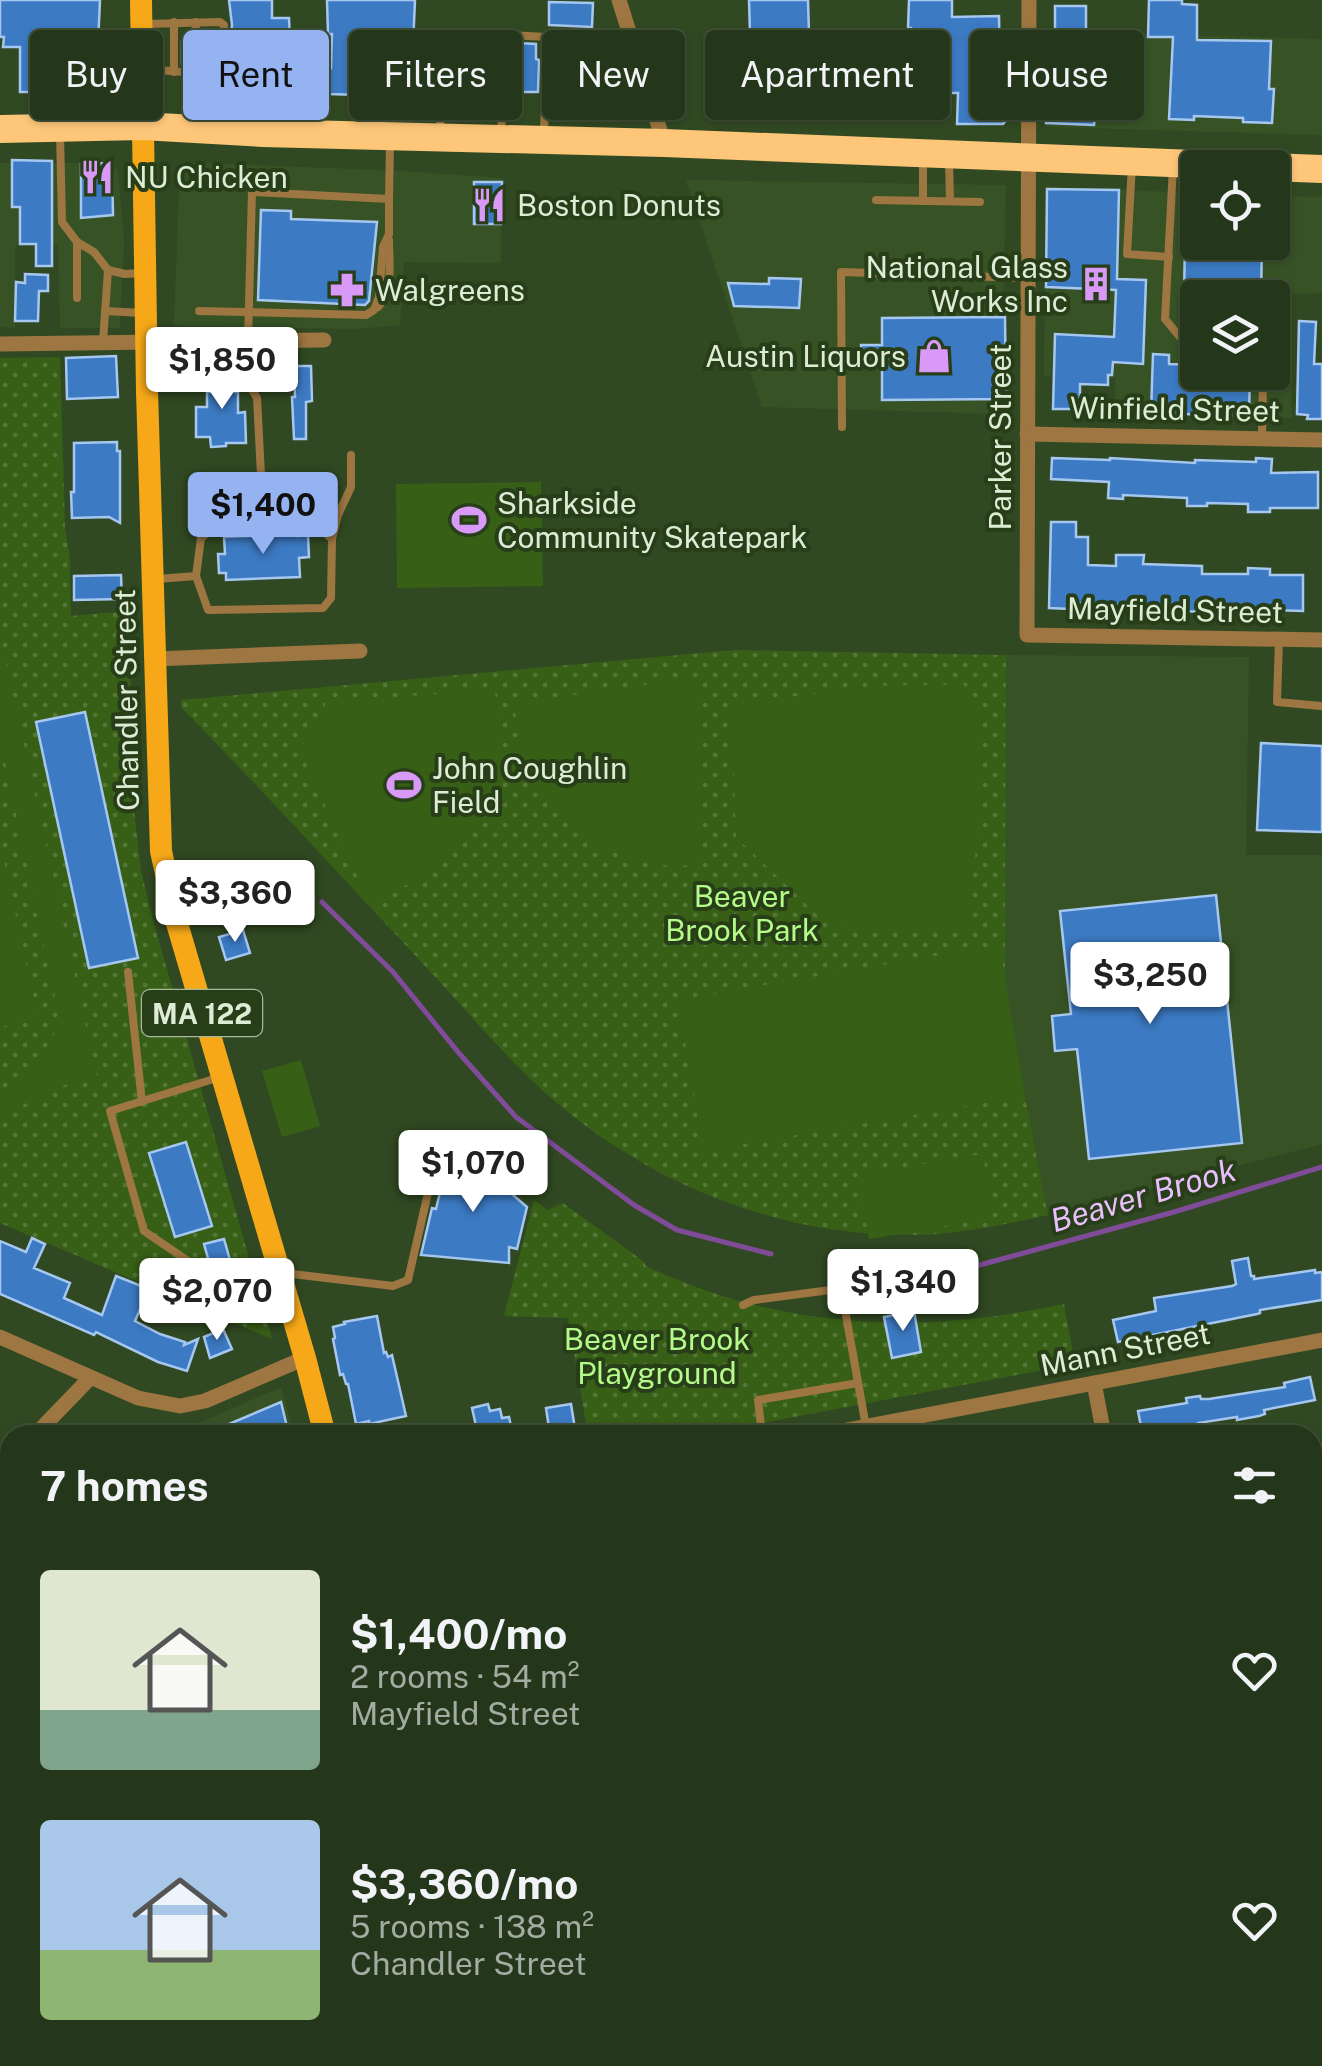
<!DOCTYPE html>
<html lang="en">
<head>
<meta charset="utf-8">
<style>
  :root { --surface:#25371a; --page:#2d3f23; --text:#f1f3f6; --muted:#a3aca2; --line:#425139; --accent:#95b2f1 }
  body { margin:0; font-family:"Public Sans",sans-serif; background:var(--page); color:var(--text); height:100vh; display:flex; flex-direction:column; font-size:38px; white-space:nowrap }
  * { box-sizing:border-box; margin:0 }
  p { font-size:32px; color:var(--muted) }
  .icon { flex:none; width:55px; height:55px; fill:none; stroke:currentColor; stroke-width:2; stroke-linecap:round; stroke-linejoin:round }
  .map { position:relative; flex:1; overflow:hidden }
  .panel { position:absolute; left:0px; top:1425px; width:1322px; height:642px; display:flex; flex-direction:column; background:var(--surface); border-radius:30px 30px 0 0; box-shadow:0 2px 8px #0004,0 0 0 2px var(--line) }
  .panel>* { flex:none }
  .hud { position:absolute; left:30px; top:30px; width:1262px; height:90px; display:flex; gap:20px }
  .controls { position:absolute; left:1180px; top:150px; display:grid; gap:20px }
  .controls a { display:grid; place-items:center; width:110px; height:110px; border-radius:10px; background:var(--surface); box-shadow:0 2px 8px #0004,0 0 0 2px var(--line); font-size:50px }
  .price { position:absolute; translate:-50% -85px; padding:0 22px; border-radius:10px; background:#fff; color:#222; font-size:32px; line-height:65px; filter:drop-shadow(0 2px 5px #0008) }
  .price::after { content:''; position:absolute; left:50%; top:60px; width:30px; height:22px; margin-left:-15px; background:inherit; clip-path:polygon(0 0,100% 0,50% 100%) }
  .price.current { background:var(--accent); color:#111 }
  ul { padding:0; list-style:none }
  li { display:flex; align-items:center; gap:30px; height:250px; padding:0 40px }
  li span { display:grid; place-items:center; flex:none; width:280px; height:200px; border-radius:10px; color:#555 }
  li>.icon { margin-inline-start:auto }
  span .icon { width:120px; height:120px; fill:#fffc; stroke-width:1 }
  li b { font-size:42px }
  h2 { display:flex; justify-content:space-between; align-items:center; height:120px; padding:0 40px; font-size:42px }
  .tag { padding:0 35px; border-radius:10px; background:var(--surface); box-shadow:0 2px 8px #0004,0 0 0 2px var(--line); font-size:35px; line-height:90px }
  .tag.current { background:var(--accent); color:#111 }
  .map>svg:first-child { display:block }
  .built { fill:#375325; fill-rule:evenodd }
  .park { fill:url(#park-dots) }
  .pitch { fill:#376016 }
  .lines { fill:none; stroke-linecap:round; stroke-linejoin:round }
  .stream { stroke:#804b98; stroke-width:5 }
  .building { fill:#3c7ac3; stroke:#a6c7f0; stroke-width:2.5 }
  .lane { stroke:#9d7641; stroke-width:8 }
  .street { stroke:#9d7641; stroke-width:15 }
  .primary { stroke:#f6a819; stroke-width:22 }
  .highway { stroke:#fdc679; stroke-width:28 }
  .labels { text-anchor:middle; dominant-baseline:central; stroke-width:8; stroke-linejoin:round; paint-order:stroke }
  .shield { fill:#273e18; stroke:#a7b89d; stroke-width:2.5 }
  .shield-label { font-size:28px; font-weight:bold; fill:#deecd6 }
  .poi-label { font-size:30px; fill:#deecd6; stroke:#273e18; text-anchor:start }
  .street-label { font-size:30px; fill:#deecd6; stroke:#273e18 }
  .park-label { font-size:30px; fill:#b5fb89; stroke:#273e18 }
  .water-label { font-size:32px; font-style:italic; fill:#e9bffe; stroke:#273e18 }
</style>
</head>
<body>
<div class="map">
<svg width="1322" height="2066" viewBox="0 0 1322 2066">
  <defs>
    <pattern id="park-dots" width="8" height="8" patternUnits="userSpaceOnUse" patternTransform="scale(2.5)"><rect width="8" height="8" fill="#376016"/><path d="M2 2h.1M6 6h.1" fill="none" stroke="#547737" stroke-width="1.8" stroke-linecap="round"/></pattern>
  </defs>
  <rect width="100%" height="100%" fill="#314922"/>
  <g class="built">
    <polygon points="1099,33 1322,39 1322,135 1046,127 1047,73 1098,73"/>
    <polygon points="180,162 402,171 502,178 501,263 404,262 400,325 356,329 174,326"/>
    <polygon points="0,163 104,163 118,170 124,241 120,328 60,328 58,244 15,246 15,328 0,327"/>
    <polygon points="686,180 1006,185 1000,414 762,407"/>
    <path d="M1046,187l151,6 1,49h74l1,-46 49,1v96l-33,1 3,124 -177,-3v-37l-71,-3zM1198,298h74v74h-74z"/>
    <polygon points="1006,655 1249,657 1246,855 1322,855 1322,1144 1048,1215 1005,993"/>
    <polygon points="281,1387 294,1435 187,1435 197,1424"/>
  </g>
  <g class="park">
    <polygon points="60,357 65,528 70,559 71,616 129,611 133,802 141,871 153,920 272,1339 0,1223 0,358"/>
    <path d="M734,650l272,5 -1,338 43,222c-37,8 -74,16 -112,19 -135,8 -269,-40 -373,-126 -50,-41 -93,-94 -137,-141 -81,-87 -162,-175 -245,-260v-7z"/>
    <path d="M534,1200l14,10 15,-7 80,58 3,5c135,64 273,69 418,38l11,60 -376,71h-111l-20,-117 -64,-2z"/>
  </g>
  <g class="pitch">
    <polygon points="541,482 543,586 397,588 396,484"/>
    <path d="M3,649l94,428 -49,12 -9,8 -39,19v-24c44,-21 51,-33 58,-80l-58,-274v-88z"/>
    <path d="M686,679l13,12 2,172c-69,15 -141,-31 -171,-93 -10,-21 -13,-44 -16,-67z"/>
    <polygon points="963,684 982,706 981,793 968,932 829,926 736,837 731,705 871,686"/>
    <path d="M495,689c1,18 4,36 3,54 -4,83 -52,134 -130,157l-68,-150 26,-47z"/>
    <polygon points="0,842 38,1019 0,1027"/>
    <polygon points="999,945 1025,1096 703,1151 678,1000"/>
    <polygon points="301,1060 320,1126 282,1137 262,1071"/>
    <polygon points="983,1154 993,1218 869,1239 858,1175"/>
  </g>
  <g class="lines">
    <g class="stream">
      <polyline points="322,902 393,972 458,1052 516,1117 634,1205 677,1230 771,1254"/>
      <polyline points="976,1266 1174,1212 1322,1167"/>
    </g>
  </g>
  <g class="building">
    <polygon points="0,0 100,0 97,66 73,66 73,89 40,88 40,92 20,92 20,47 3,47 4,37 0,37"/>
    <polygon points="229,0 272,0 272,18 289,18 290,41 252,41 251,71 212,69 182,64 182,42 188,42 194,49 199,48 202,42 216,43 217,47 222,50 229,48 232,25"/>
    <polygon points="327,0 415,0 411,92 360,90 360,95 328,94 328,67 331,68 332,34 328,34"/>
    <polygon points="749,0 808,0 809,33 750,34"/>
    <polygon points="909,0 952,0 952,17 999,16 1000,71 1008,71 1006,120 1003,124 957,124 958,93 910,93 911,28 908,28"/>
    <polygon points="1149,0 1182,0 1182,4 1197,5 1197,40 1271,41 1269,89 1274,89 1272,123 1243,122 1243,118 1194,116 1194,120 1169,119 1173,37 1148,37"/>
    <polygon points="549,2 593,3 592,27 549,25"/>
    <polygon points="1055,6 1086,6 1086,34 1095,35 1095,71 1130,73 1128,118 1095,116 1094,125 1046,123 1047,102 1053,102 1054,56 1048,56 1049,33 1055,33"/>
    <polygon points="518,43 536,44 536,59 539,60 538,92 520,92"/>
    <polygon points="471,44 495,45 493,91 469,90"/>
    <polygon points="554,60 580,61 579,87 576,87 575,108 557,107 557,99 554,99 553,93"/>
    <polygon points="12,160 52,161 52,266 36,266 36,244 20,244 20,207 12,207"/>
    <polygon points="112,163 113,215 81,218 81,164"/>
    <polygon points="474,182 502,182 501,224 474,224"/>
    <polygon points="1047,189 1119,190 1117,279 1146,280 1143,364 1113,362 1112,375 1108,375 1108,385 1080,384 1080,409 1053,409 1055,334 1114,337 1116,290 1046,287"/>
    <polygon points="261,210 291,211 291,219 377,222 369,301 365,305 258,300"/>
    <polygon points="1185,242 1262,242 1261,298 1184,296"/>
    <polygon points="25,274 48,275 48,291 39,291 38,321 15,321 16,282 25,283"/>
    <polygon points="769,278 801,279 799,308 734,306 728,283 769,284"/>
    <polygon points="1005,317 1006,399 882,400 882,367 862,367 861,345 882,345 882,318"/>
    <polygon points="1299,321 1316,322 1314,364 1322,364 1322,419 1307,419 1308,415 1297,414"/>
    <polygon points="1153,354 1169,355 1169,364 1198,365 1198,372 1250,372 1249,416 1151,413"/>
    <polygon points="116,356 118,397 67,399 66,358"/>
    <polygon points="234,361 234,372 228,374 227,380 229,385 234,387 235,392 238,392 238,413 245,412 246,443 226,443 226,446 211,447 210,437 196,437 196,407 207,407 207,392 213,392 213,386 220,381 219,374 213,372 213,362"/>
    <polygon points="294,366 311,366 312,401 306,402 306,439 294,439 292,397 295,397"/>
    <polygon points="117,442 117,451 120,451 120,523 109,517 72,518 71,492 74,492 74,443"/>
    <polygon points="1052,458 1110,460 1110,458 1195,463 1195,460 1256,462 1256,458 1272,459 1271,473 1318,472 1318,508 1270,508 1270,512 1248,512 1248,504 1207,503 1207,506 1187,506 1187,498 1123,495 1123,499 1108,498 1109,482 1051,479"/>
    <polygon points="1051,522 1076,522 1076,537 1088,537 1088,565 1116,566 1116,555 1144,555 1143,564 1202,566 1202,574 1248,574 1248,568 1270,569 1270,575 1303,575 1303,611 1205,608 1205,612 1180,611 1180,607 1071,603 1070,609 1049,608"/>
    <polygon points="298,534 298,536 308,535 309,557 299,558 300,577 226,580 226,573 219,573 218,554 225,554 224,537"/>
    <polygon points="121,575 122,599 74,600 74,576"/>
    <polygon points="85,712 138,958 89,968 36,722"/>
    <polygon points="1261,743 1322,746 1322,832 1257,830"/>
    <polygon points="1216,895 1242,1143 1089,1159 1077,1049 1055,1051 1052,1016 1071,1014 1060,911"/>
    <polygon points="243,930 250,953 226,960 219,937"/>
    <polygon points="186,1142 212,1226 175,1237 149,1153"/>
    <polygon points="452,1142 527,1207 517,1249 509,1247 509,1263 421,1255 432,1208 436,1209"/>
    <polygon points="32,1238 45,1244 34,1268 70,1283 64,1298 102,1315 116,1276 149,1289 135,1321 160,1334 185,1342 184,1345 198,1339 187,1371 158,1362 96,1332 94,1335 0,1294 0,1241 26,1252"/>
    <polygon points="224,1239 234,1274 214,1280 204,1244"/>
    <polygon points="1248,1258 1251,1276 1254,1276 1254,1279 1315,1270 1315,1273 1322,1272 1322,1300 1260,1310 1260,1313 1257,1314 1118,1342 1113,1320 1156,1311 1154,1298 1232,1286 1236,1284 1232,1261"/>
    <polygon points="914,1311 921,1352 892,1358 884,1317"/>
    <polygon points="377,1316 384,1353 386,1352 388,1357 392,1355 406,1416 369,1424 369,1421 356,1424 348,1384 346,1384 343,1374 340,1375 333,1339 335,1338 333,1327 345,1324 344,1322"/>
    <polygon points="223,1329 232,1349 210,1358 204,1337"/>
    <polygon points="1310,1377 1315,1400 1264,1410 1265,1414 1259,1416 1237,1420 1237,1417 1198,1423 1199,1433 1156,1435 1155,1430 1142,1432 1138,1411 1187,1403 1186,1398 1200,1396 1201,1399 1209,1399 1285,1387 1284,1383"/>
    <polygon points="281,1402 289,1435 203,1435"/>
    <polygon points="488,1404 490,1411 500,1409 502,1418 509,1417 513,1435 478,1435 472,1408"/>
    <polygon points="571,1404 576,1435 550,1435 546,1408"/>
  </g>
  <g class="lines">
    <g class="lane">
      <polyline points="146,24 220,22 224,25 223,43"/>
      <polyline points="195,42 196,22"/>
      <path d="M146,69c25,3 94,2 102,32 2,7 0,16 0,24"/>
      <polyline points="174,72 174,22"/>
      <polyline points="60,133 62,222 77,242 94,252 108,270 125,274 141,273"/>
      <polyline points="440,133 443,41"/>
      <polyline points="501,134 506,35 547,37 544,133"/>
      <polyline points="923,157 923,201"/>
      <polyline points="949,161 950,201"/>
      <polyline points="1132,165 1127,254 1169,257"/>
      <polyline points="1173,167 1165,319 1180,337 1198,337"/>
      <polyline points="876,200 980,202"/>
      <polyline points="77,242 77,298"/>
      <path d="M378,307c16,-17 11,-44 11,-67"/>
      <polyline points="105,311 142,313"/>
      <polyline points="199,311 366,315 374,310 379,297 383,247 389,234 389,199"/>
      <polyline points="248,341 252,192 389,199 390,144"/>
      <polyline points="103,342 108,270"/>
      <path d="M234,379c12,3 17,8 23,19l4,77"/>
      <polyline points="195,380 213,379"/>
      <polyline points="842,427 841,272 1028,278"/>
      <polyline points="1262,438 1263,372"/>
      <polygon points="314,524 332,539 331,598 323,608 208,610 196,576 201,538 215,527"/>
      <polyline points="332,539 338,515 351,487 351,455"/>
      <polyline points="157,579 196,576"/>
      <polyline points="1279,639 1277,702 1321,706"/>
      <polyline points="128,972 142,1102"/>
      <polyline points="197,1267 144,1231 110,1111 217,1078"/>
      <polyline points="284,1273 393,1286 408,1280 433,1171"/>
      <polyline points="743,1305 754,1300 838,1289 842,1293 866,1427"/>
      <polyline points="762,1435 758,1400 858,1383"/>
      <polyline points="569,2058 571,2066"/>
    </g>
    <g class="street">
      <polyline points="619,0 664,143"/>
      <polyline points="1029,0 1027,635 1322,640"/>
      <polyline points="0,344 324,340"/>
      <polyline points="1027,434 1322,440"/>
      <polyline points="154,659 360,651"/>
      <polyline points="0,1337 138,1398 180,1406 205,1401 305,1358"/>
      <polyline points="1094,1383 1104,1435"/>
      <polyline points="35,1435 90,1378"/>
      <polyline points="820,1435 1322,1340"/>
      <polyline points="0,1472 10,1461"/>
      <polyline points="1312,1583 1322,1582"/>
      <polyline points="1312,1824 1322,1822"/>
      <polyline points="0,1835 10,1830"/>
      <polyline points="701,2058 703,2066"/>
      <polyline points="0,2061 3,2066"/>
      <polyline points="84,2066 101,2058"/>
    </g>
    <g class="primary">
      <polyline points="141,0 147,391 161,851 176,920 305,1358 325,1435"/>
      <polyline points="408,2058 409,2066"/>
    </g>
    <polyline class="highway" points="0,129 142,126 263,133 664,143 1322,169"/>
  </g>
  <defs>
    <g id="restaurant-bare" transform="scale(2.7)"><path d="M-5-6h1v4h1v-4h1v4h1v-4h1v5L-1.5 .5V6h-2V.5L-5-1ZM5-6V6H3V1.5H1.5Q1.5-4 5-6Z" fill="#d99af7" stroke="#273e18" stroke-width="2.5" paint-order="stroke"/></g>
    <g id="building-bare" transform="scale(2.7)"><path d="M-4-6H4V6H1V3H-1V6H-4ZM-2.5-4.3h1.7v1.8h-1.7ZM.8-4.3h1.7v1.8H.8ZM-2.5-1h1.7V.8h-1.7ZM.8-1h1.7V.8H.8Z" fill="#d99af7" stroke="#273e18" stroke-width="2.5" paint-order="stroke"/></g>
    <g id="pharmacy-bare" transform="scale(2.7)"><path d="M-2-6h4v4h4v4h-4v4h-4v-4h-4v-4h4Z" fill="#d99af7" stroke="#273e18" stroke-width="2.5" paint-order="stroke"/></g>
    <g id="shop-bare" transform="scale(2.7)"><path d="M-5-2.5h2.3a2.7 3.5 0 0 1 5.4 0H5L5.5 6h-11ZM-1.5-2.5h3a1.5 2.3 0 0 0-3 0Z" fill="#d99af7" stroke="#273e18" stroke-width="2.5" paint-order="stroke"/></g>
    <g id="stadium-bare" transform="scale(2.7)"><path d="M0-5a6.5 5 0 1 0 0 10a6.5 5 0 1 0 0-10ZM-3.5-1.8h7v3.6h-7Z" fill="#d99af7" stroke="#273e18" stroke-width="2.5" paint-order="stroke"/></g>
  </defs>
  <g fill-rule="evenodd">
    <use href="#restaurant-bare" x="97" y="177"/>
    <use href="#restaurant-bare" x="489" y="205"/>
    <use href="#building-bare" x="1096" y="284"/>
    <use href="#pharmacy-bare" x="347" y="290"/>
    <use href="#shop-bare" x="934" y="356"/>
    <use href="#stadium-bare" x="469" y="520"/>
    <use href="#stadium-bare" x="404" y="785"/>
  </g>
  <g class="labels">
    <rect class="shield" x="142" y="990" width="120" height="46" rx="8"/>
    <g class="shield-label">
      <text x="202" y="1013">MA 122</text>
    </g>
    <g class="poi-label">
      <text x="125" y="177">NU Chicken</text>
      <text x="517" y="205">Boston Donuts</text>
      <text x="1068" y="267" text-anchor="end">National Glass<tspan x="1068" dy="34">Works Inc</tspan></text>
      <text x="375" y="290">Walgreens</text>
      <text x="906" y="356" text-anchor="end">Austin Liquors</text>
      <text x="497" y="503">Sharkside<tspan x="497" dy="34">Community Skatepark</tspan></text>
      <text x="432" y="768">John Coughlin<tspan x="432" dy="34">Field</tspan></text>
    </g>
    <g class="street-label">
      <text transform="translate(1175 409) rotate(1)">Winfield Street</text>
      <text transform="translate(1000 437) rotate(-90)">Parker Street</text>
      <text transform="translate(1175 610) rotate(1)">Mayfield Street</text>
      <text transform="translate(126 700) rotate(-91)">Chandler Street</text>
      <text transform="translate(1125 1349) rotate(-11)">Mann Street</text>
    </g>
    <g class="park-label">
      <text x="742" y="896">Beaver<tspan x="742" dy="34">Brook Park</tspan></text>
      <text x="657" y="1339">Beaver Brook<tspan x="657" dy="34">Playground</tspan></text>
    </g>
    <g class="water-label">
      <text transform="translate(1143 1195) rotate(-16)">Beaver Brook</text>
    </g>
  </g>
</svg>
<div class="controls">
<a><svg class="icon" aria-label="locate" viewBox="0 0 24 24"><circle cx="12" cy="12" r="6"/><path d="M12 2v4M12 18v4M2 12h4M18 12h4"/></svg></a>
<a><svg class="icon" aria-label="layers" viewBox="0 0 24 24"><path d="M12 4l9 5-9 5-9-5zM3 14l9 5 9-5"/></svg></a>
</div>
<b class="price" style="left:222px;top:412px">$1,850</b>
<b class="price current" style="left:263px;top:557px">$1,400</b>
<b class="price" style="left:235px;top:945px">$3,360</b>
<b class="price" style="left:1150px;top:1027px">$3,250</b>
<b class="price" style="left:473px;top:1215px">$1,070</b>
<b class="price" style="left:903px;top:1334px">$1,340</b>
<b class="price" style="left:217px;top:1343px">$2,070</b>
<div class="hud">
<a class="tag">Buy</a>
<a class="tag current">Rent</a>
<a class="tag">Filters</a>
<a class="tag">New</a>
<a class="tag">Apartment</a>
<a class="tag">House</a>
</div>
<section class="panel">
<h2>7 homes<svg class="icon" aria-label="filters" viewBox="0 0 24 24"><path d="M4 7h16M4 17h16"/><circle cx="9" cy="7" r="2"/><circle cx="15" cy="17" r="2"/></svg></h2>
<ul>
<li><span style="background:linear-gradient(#dfe7d0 70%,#7fa58c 0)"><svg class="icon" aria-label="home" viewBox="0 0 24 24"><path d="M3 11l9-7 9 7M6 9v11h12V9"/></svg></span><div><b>$1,400/mo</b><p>2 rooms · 54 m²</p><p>Mayfield Street</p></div><svg class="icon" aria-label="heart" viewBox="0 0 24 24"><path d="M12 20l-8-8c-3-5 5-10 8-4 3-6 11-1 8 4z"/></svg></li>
<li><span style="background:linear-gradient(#a9c7e8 65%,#8fb573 0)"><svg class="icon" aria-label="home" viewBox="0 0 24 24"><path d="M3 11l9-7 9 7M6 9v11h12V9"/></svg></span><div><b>$3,360/mo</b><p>5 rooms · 138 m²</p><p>Chandler Street</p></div><svg class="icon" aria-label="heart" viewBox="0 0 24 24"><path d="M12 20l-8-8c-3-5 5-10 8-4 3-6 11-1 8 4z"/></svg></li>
</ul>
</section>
</div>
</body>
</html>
